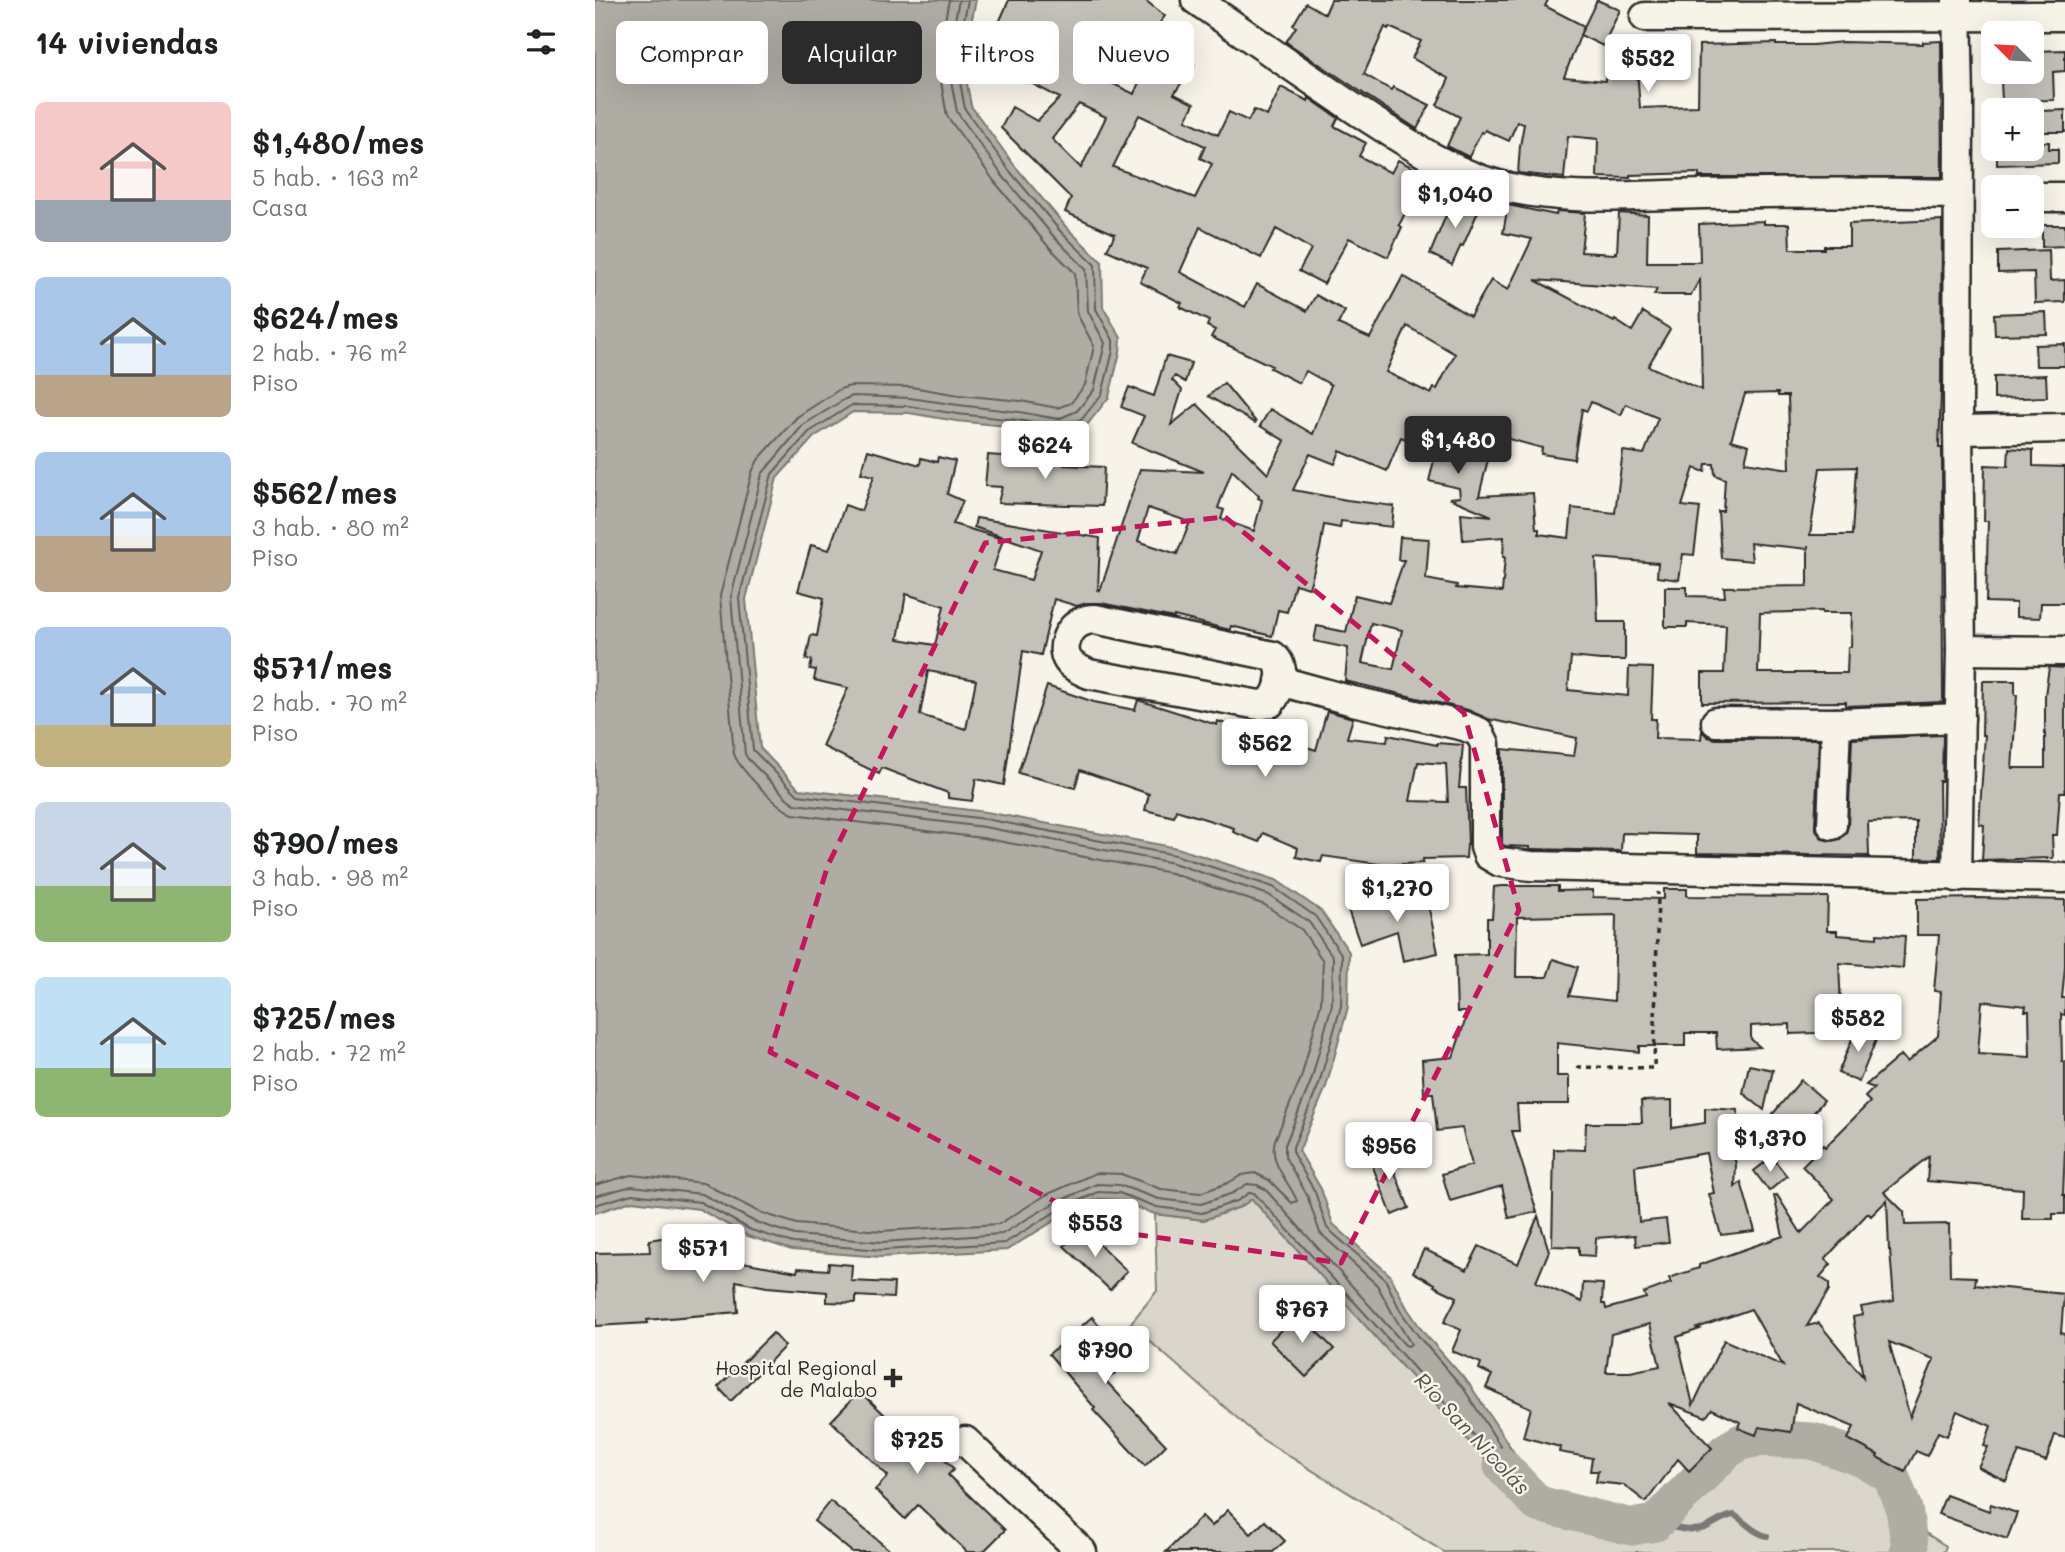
<!DOCTYPE html>
<html lang="es">
<head>
<meta charset="utf-8">
<style>
  :root { --surface:#fff; --page:#f2f2f2; --text:#202124; --muted:#757577; --accent:#2b2b2b }
  body { margin:0; font-family:Mali,sans-serif; background:var(--page); color:var(--text); height:100vh; display:flex; flex-direction:column; font-size:26px; white-space:nowrap }
  * { box-sizing:border-box; margin:0 }
  p { font-size:23px; color:var(--muted) }
  .icon { flex:none; width:38px; height:38px; fill:none; stroke:currentColor; stroke-width:2; stroke-linecap:round; stroke-linejoin:round }
  .map { position:relative; flex:1; overflow:hidden }
  .sheet { display:flex; flex-direction:column; background:var(--surface); width:595px }
  .sheet>* { flex:none }
  .banner { position:absolute; left:21px; top:21px; width:665px; height:63px; display:flex; gap:14px }
  .needle { width:46px; rotate:294deg }
  .buttons { position:absolute; left:1386px; top:21px; display:grid; gap:14px }
  .buttons a { display:grid; place-items:center; width:63px; height:63px; border-radius:10px; background:var(--surface); box-shadow:0 7px 28px #0002; font-size:35px }
  .price { position:absolute; translate:-50% -60px; padding:0 16px; border-radius:7px; background:#fff; color:#222; font-size:23px; line-height:46px; filter:drop-shadow(0 2px 4px #0008) }
  .price::after { content:''; position:absolute; left:50%; top:42px; width:21px; height:16px; margin-left:-10px; background:inherit; clip-path:polygon(0 0,100% 0,50% 100%) }
  .price.on { background:var(--accent); color:#fff }
  ul { padding:0; list-style:none }
  li { display:flex; align-items:center; gap:21px; height:175px; padding:0 35px }
  li span { display:grid; place-items:center; flex:none; width:196px; height:140px; border-radius:10px; color:#555 }
  li>.icon { margin-inline-start:auto }
  span .icon { width:84px; height:84px; fill:#fffc; stroke-width:1 }
  li b { font-size:30px }
  h2 { display:flex; justify-content:space-between; align-items:center; height:84px; padding:0 35px; font-size:30px }
  .chip { padding:0 24px; border-radius:10px; background:var(--surface); box-shadow:0 7px 28px #0002; font-size:24px; line-height:63px }
  .chip.on { background:var(--accent); color:#fff }
  main { display:flex; flex:1; min-height:0 }
  .map>svg:first-child { display:block }
  .green { fill:#dad6cc; stroke:#82807c; stroke-width:2 }
  .water { fill:#afaca4; stroke:#7a7874; stroke-width:2 }
  .lines { fill:none; stroke-linecap:round; stroke-linejoin:round }
  .shore { stroke:#605f5b; stroke-width:2 }
  .stream { stroke:#7a7874; stroke-width:6 }
  .river { stroke:#afaca4; stroke-width:37 }
  .building { fill:#c4c1b9; stroke:#2b2b2b; stroke-width:2; fill-rule:evenodd }
  .minor-casing { stroke:#2b2b2b; stroke-width:33 }
  .path { stroke:#2b2b2b; stroke-width:3.5; stroke-dasharray:5 5; stroke-linecap:butt }
  .minor { stroke:#f7f3e8; stroke-width:28 }
  .marked { fill:none; stroke:#c2185b; stroke-width:5; stroke-dasharray:14 9; stroke-linejoin:round }
  .poi-dot { fill:#2b2b2b; stroke:#f7f3e8; stroke-width:2.5 }
  .labels { text-anchor:middle; dominant-baseline:central; stroke-width:5; stroke-linejoin:round; paint-order:stroke }
  .poi-label { font-size:19px; fill:#2b2b2b; stroke:#f7f3e8; text-anchor:end }
  .water-label { font-size:21px; font-style:italic; fill:#53524f; stroke:#f7f3e8 }
</style>
</head>
<body>
<main>
<section class="sheet">
<h2>14 viviendas<svg class="icon" aria-label="filters" viewBox="0 0 24 24"><path d="M4 7h16M4 17h16"/><circle cx="9" cy="7" r="2"/><circle cx="15" cy="17" r="2"/></svg></h2>
<ul>
<li><span style="background:linear-gradient(#f6c9c9 70%,#9aa5b1 0)"><svg class="icon" aria-label="home" viewBox="0 0 24 24"><path d="M3 11l9-7 9 7M6 9v11h12V9"/></svg></span><div><b>$1,480/mes</b><p>5 hab. · 163 m²</p><p>Casa</p></div></li>
<li><span style="background:linear-gradient(#a9c7e8 70%,#b9a48a 0)"><svg class="icon" aria-label="home" viewBox="0 0 24 24"><path d="M3 11l9-7 9 7M6 9v11h12V9"/></svg></span><div><b>$624/mes</b><p>2 hab. · 76 m²</p><p>Piso</p></div></li>
<li><span style="background:linear-gradient(#a9c7e8 60%,#b9a48a 0)"><svg class="icon" aria-label="home" viewBox="0 0 24 24"><path d="M3 11l9-7 9 7M6 9v11h12V9"/></svg></span><div><b>$562/mes</b><p>3 hab. · 80 m²</p><p>Piso</p></div></li>
<li><span style="background:linear-gradient(#a9c7e8 70%,#c2b280 0)"><svg class="icon" aria-label="home" viewBox="0 0 24 24"><path d="M3 11l9-7 9 7M6 9v11h12V9"/></svg></span><div><b>$571/mes</b><p>2 hab. · 70 m²</p><p>Piso</p></div></li>
<li><span style="background:linear-gradient(#c9d6e8 60%,#8fb573 0)"><svg class="icon" aria-label="home" viewBox="0 0 24 24"><path d="M3 11l9-7 9 7M6 9v11h12V9"/></svg></span><div><b>$790/mes</b><p>3 hab. · 98 m²</p><p>Piso</p></div></li>
<li><span style="background:linear-gradient(#bfe0f5 65%,#8fb573 0)"><svg class="icon" aria-label="home" viewBox="0 0 24 24"><path d="M3 11l9-7 9 7M6 9v11h12V9"/></svg></span><div><b>$725/mes</b><p>2 hab. · 72 m²</p><p>Piso</p></div></li>
</ul>
</section>
<div class="map">
<svg width="1470" height="1552" viewBox="0 0 1470 1552">
  <rect width="100%" height="100%" fill="#f7f3e8"/>
  <filter id="ink" filterUnits="userSpaceOnUse"><feTurbulence type="fractalNoise" baseFrequency=".0143" numOctaves="2"/><feDisplacementMap in="SourceGraphic" scale="14" xChannelSelector="R" yChannelSelector="G"/><feConvolveMatrix kernelMatrix="1 2 1 2 8 2 1 2 1" color-interpolation-filters="sRGB"/></filter>
  <g filter="url(#ink)">
    <polygon class="green" points="657,1199 931,1505 954,1499 956,1503 1001,1514 1044,1528 1111,1464 1152,1429 1213,1435 1267,1458 1300,1484 1310,1520 1351,1546 1349,1552 849,1552 665,1438 535,1324 562,1291 560,1214 609,1220 645,1207"/>
    <polygon class="water" points="0,0 381,0 368,61 376,106 419,165 471,227 507,262 508,307 526,338 525,352 514,397 492,425 464,436 422,427 361,421 314,413 258,412 219,437 182,478 151,599 165,748 204,789 391,812 582,848 681,880 726,911 754,952 753,1007 731,1087 704,1151 726,1189 738,1224 795,1275 812,1308 829,1333 875,1385 942,1488 954,1499 931,1505 657,1199 645,1207 609,1220 560,1214 521,1200 504,1199 464,1218 412,1250 286,1257 197,1250 153,1236 104,1209 37,1201 0,1213"/>
    <g class="lines">
      <g class="shore">
        <path d="M0,1185l36,-10 72,8 56,29 38,12 84,7 118,-7 47,-29 50,-22 25,1 40,15 39,4 28,-10 14,-8 13,-2 14,7 23,23 5,-2c-8,-20 -29,-38 -22,-61l26,-62 20,-75 2,-42 -21,-31 -37,-25 -94,-32 -189,-35 -189,-24c-15,-6 -54,-45 -59,-60l-14,-158 32,-124 6,-12 39,-43 43,-28 10,-3 61,1 48,8 62,6 36,7 14,-5 14,-18 9,-39 -17,-32 -2,-41 -28,-28 -53,-64 -47,-65 -10,-57 12,-59"/>
        <polyline points="0,1196 37,1186 107,1194 160,1222 200,1235 287,1242 407,1234 456,1205 502,1184 524,1185 564,1199 606,1204 638,1193 652,1184 662,1185 670,1189 810,1345 813,1346 816,1344 799,1316 782,1285 725,1233 712,1195 690,1157 690,1145 716,1081 737,1004 738,957 714,922 674,895 578,863 389,827 200,804 193,799 153,759 150,754 136,597 167,474 208,425 250,399 258,396 315,398 363,405 424,412 463,419 482,411 499,390 510,343 493,311 491,269 460,238 407,175 362,112 352,60 364,0"/>
        <polyline points="0,1205 37,1194 105,1202 156,1230 198,1243 287,1250 410,1243 460,1212 503,1192 524,1193 562,1207 607,1213 642,1201 654,1193 659,1193 775,1319 927,1489 930,1491 932,1488 869,1389 824,1337 806,1312 790,1279 732,1228 720,1192 698,1154 698,1147 724,1084 746,1006 747,955 720,916 678,887 580,855 390,819 203,795 158,750 144,598 177,474 214,432 257,405 314,406 362,414 423,420 463,428 487,419 507,394 518,351 518,340 501,309 500,265 466,232 413,169 370,109 361,60 373,0"/>
      </g>
      <path class="stream" d="M1060,1523c16,4 36,11 52,4 11,-5 15,-10 27,-12 12,7 19,18 33,21"/>
      <polyline class="river" points="907,1466 943,1504 1037,1527 1060,1523 1131,1451 1146,1442 1164,1438 1217,1441 1266,1458 1296,1476 1309,1509 1315,1548 1313,1552"/>
    </g>
    <g class="building">
      <path d="M414,0h136l20,16 -20,26 -17,-13 -27,49 33,16 12,-28 16,-23 32,22 -20,29 20,10 -8,16 32,15 11,-23 19,9 6,-11 13,6 14,-29 27,14 1,-3 29,20 -4,8 32,17 -7,13 32,17 7,-13 28,14 -27,51 3,2 -14,30 -39,-19 -25,46 -25,-13 12,-22 -35,-20 -15,29 -61,-31 -20,45 65,35 12,-23 50,27 9,-16 29,16 -7,13 32,14 33,-62 67,40 21,-36 17,10 24,-51 -29,-6 5,-28 48,10 1,-4 28,2 -4,39 34,2v-2l2,1 2,-40 29,2 -1,47h53l-1,-38 65,-3v3h25l1,25h34v-3h25v-22l93,-4 -1,172 -2,56h3l1,254 -97,4v-4l-144,1v-30h22l2,-48 -39,-2v4h-22v-40h22v9l38,1 -1,-10 83,-1 1,-3v-37v3l-58,-6 2,18 -31,-3 -3,-47h5l2,-32 -10,-4 -1,-11h-8l-1,8 -11,-4 -12,38 18,2 -6,47 -11,-1 -4,26 -22,-3 1,-14 -62,-5 2,64h27v38h-24l-30,-3 -3,33 60,6 1,-29 24,1 -2,51h5l-1,19 46,1 1,-8 6,6 8,2h103l-4,86 2,7 6,7 8,2 9,-2 6,-6 2,-7 4,-87 91,-4 -1,46h-3l1,78 -24,-1v-37l-48,1 1,34 -172,-3v-18l-75,-2 -1,18 -89,-2h-2v-2l-25,-1 -3,-2v-95l72,7 3,-18 -89,-19 -20,-9 -123,-29 3,-33 -34,-7 3,-15 29,6 9,-37 34,8 15,-43h-6l2,-23 29,2 -3,40 31,6 -1,3 46,4 3,-35h-2l1,-20 -41,3 -2,-27 31,3 -43,-18 11,-1 -1,-9 -30,-7 7,-29 -35,-15 -14,34 -47,-20 -5,13 -25,-10 -17,36 54,10 47,6 -2,21 -51,-6 -1,7 -16,-3 -4,24 -11,39 -14,-4 -8,28 -9,-2 -6,26 -41,-10 -1,4 -56,-14v2l-73,-15h-14l-10,3 -23,-7 -13,56 -18,-4 -19,134 -28,-6 -4,22 -24,-3v-5l-66,-25 -3,6 -57,-28 26,-58 -34,-8 2,-10 -6,-1 2,-9 -6,-1 5,-24 6,1 7,-38 -26,-7 13,-46 18,5 16,-45 16,6 13,-35 -13,-3 7,-23 52,15 1,-7 16,4 1,-5 17,4 -8,33 16,7 -10,23 50,15 -10,31 38,10 10,-30 -67,-23 2,-9 124,20 -2,52 2,1 40,-122 64,3 -72,-29 12,-27 -23,-9 8,-20 25,9 12,-40 25,7 -6,19 -10,-6 -3,4 10,10 -11,35 26,-21 71,70 17,-33 -25,-15 10,-17 43,25 18,-49 -25,-14 -7,12 -29,-15 2,-2 -61,-29 4,-7 -8,-4 2,-5 -29,-14 2,-4 -42,-21 7,-14 -40,-18 8,-16 -50,-22 6,-14 -70,-70 11,-21 25,14 23,-23 -74,-38 11,-22 -4,-2zM484,104l27,13 -25,51 -29,-29zM544,115l66,31 -5,12 12,6 -17,34 -82,-31zM1105,279l2,111 -54,-24 22,-37 -27,-17 -11,19 -17,-11 -1,2 -79,-42 122,9 -3,6h37zM812,326l48,28 -18,35 -3,-1 -3,6 -45,-22zM1183,393v3h10l2,73 -45,-7 4,-17 -18,-5 14,-46zM996,402l30,13 5,-11 32,14 -14,36 -21,-3 -8,62 -43,-5 -3,30 -30,-4v-5h-3l-3,-36 -54,3 15,-61 48,13 -1,6 33,5 8,-50 5,2zM1261,467l-4,68h-42l10,-67zM637,470l27,26 -1,2 4,2 -8,31 -33,-12 3,-9 -6,-2zM553,508l42,14 -13,32 -39,-13zM311,594l38,12 -9,39 -37,-6zM1227,611v2h30l-1,34h-3l-1,26h-89l2,-60zM776,623l31,7 -9,39 -31,-6zM333,671l48,9 -10,49 -46,-14z"/>
      <polygon points="736,0 953,0 950,6 989,26 969,77 1010,81 1013,46 1044,48 1042,69 1045,108 1103,106 1104,45 1181,43 1181,45 1218,45 1248,42 1328,44 1328,42 1346,41 1347,177 1104,177 1104,173 1035,175 1035,178 1002,177 1003,139 973,136 969,178 923,173 925,146 929,124 922,122 914,141 890,130 888,133 886,132 874,157 852,146 865,117 842,105 854,79 817,58 826,41 794,27 793,29 790,27 769,74 796,90 798,87 835,105 822,129 691,42 701,27 698,25 711,3 730,14"/>
      <polygon points="1002,0 1025,10 1008,46 985,35"/>
      <polygon points="1470,50 1470,71 1458,72 1459,100 1407,101 1406,80 1442,79 1441,51"/>
      <polygon points="1470,110 1470,132 1447,132 1446,111"/>
      <polygon points="1437,142 1454,142 1454,149 1463,149 1463,163 1402,165 1402,149 1437,149"/>
      <polygon points="859,196 885,207 868,246 866,245 857,265 835,254"/>
      <polygon points="1447,225 1470,225 1470,246 1447,247"/>
      <polygon points="1454,250 1455,281 1470,280 1470,302 1440,303 1439,272 1403,273 1403,252"/>
      <polygon points="1451,312 1452,334 1400,335 1399,314"/>
      <polygon points="1470,344 1470,366 1441,366 1440,345"/>
      <polygon points="1451,375 1452,397 1399,399 1399,377"/>
      <polygon points="629,383 661,422 660,423 613,396"/>
      <polygon points="1414,448 1438,450 1438,466 1470,467 1470,603 1446,603 1445,618 1421,617 1421,603 1391,602 1393,521 1389,521 1390,465 1413,466"/>
      <polygon points="436,450 470,456 469,465 509,467 507,506 403,503 407,487 390,486 393,455 435,458"/>
      <polygon points="1454,667 1470,668 1470,792 1465,792 1462,835 1457,835 1458,858 1387,860 1389,825 1384,824 1390,735 1387,735 1388,681 1420,681 1420,695 1422,695 1417,768 1450,768 1450,695"/>
      <path d="M452,686l47,16 41,8 3,-10 79,25 1,-4 42,16 1,-5 55,18 11,-39 26,7 -6,20 40,4 1,-7 49,10v-2l26,2 -4,43h7l2,56h-1l-1,14 -43,1v4l-38,2 -62,-9 -2,6 -25,-5 2,-9 -35,-15 -4,9 -26,-10 1,-4 -58,-18 -2,7 -29,-7 4,-16 -69,-24 -5,18 -57,-15zM823,762l28,2 2,38 -38,-1z"/>
      <path d="M906,886h57v5l35,-1v7l71,2v-10h23v7l141,1 -1,34h10v4l40,3v-4l28,2 -2,32 -64,-5 3,69 -52,2v-10l-39,2v13l9,8 -43,2 -1,-16h-31v13h-46v6l-82,-9v33h12v28h-52l2,27h-7l25,81 -28,6 -7,-32 -52,15 -8,-27 30,-9 -10,-37 -25,3 -4,-38h-9l-2,-33 31,-3 15,-45h-11l-2,-57 32,-1v-36h5l2,-31zM1021,915l-2,86 -45,-5 9,-29 -25,-8 -6,18h-31l1,-60z"/>
      <polygon points="831,894 843,953 808,961 802,931 765,944 752,907 783,896 786,904"/>
      <path d="M1384,898l86,2v67l-3,31h3v17l-4,-1 1,48h3v88l-2,45h2v19h-12v5h-31l1,-30 -96,-8 2,-25 -45,36 20,20 1,13 44,-1 1,52 26,1 -1,8 89,9 -3,39 4,1v104l-10,-3 -9,26 -27,-9 -13,29 -28,-14 10,-20 -4,-1 7,-20 -34,-15 -10,25 -9,-4 -11,24 -11,-5 -11,21 -28,-15 1,-2 -30,-16 6,-12 -58,-24 -5,29 -32,-5 -3,8 -18,-7 2,-6 -28,-13 -6,8 -37,-14 43,45 -23,23 -11,-12 -32,43 -22,-17 -28,-3 2,-11h-8l2,-13 -33,-6 1,-5 -37,-10 8,-29 -45,-20 6,-13 -13,-6 2,-6 -29,-12 9,-21 -17,-8 13,-25 -23,-11 1,-2 -22,-12 11,-23 43,21 12,-24 39,18 20,-48 11,35 -13,31 46,20 1,-19 20,1 -1,20h3l1,5 40,-11 -2,-5 27,-10 -2,-5 30,-10v-3l84,-29 -9,-40 3,-1 24,38 33,-34 -32,-33 21,-21 2,2 45,-45 -5,-5 9,-9 -8,-3 35,-30 6,7 31,-26 3,-44 -7,-1 5,-56h-22v-36zM1387,1001l44,5 -1,5h4l1,46 -52,-3zM1292,1200l2,50h1l4,51 -33,6 2,8 -10,2 10,60 -44,-54 -12,3 22,-36v-7l-9,-6 11,-13 -6,-5 43,-46 3,3zM1156,1309l32,57 -59,-26 -31,65 -16,-68 23,-8 -3,-1zM1055,1324l10,42 -30,6h-24l5,-38zM1294,1342l45,17 -24,58z"/>
      <polygon points="1262,1027 1283,1035 1264,1082 1243,1073"/>
      <polygon points="1154,1065 1178,1070 1169,1110 1148,1093"/>
      <polygon points="1206,1080 1229,1100 1200,1136 1176,1116"/>
      <polygon points="1077,1100 1077,1128 1110,1123 1110,1108 1143,1110 1141,1149 1134,1139 1141,1164 1140,1187 1146,1182 1160,1231 1126,1235 1114,1194 1119,1193 1111,1153 1040,1166 1044,1222 1071,1219 1074,1242 1041,1246 1040,1235 1001,1238 1000,1256 984,1255 984,1247 957,1246 959,1149 990,1150 991,1123 1047,1123 1046,1101"/>
      <polygon points="791,1150 814,1208 797,1215 774,1157"/>
      <polygon points="1177,1157 1192,1176 1174,1191 1159,1171"/>
      <polygon points="486,1227 532,1271 515,1290 469,1246"/>
      <polygon points="78,1236 80,1252 115,1253 115,1256 202,1272 203,1268 233,1270 234,1263 257,1265 256,1281 299,1283 298,1298 261,1296 261,1303 232,1302 232,1292 172,1287 141,1281 143,1312 52,1320 53,1323 1,1326 0,1253 55,1252 54,1240"/>
      <polygon points="703,1313 739,1349 711,1377 675,1341"/>
      <polygon points="497,1317 535,1360 511,1381 571,1445 550,1466 498,1410 500,1408 454,1354"/>
      <polygon points="178,1333 190,1346 136,1401 123,1387"/>
      <polygon points="265,1391 322,1446 328,1439 359,1469 353,1475 410,1530 388,1552 372,1552 323,1505 310,1519 280,1490 293,1476 236,1421"/>
      <polygon points="1351,1495 1394,1511 1396,1504 1422,1513 1412,1539 1343,1514"/>
      <polygon points="235,1501 297,1552 257,1552 219,1521"/>
      <polygon points="633,1510 656,1534 670,1521 690,1541 678,1552 571,1552 607,1516 617,1526"/>
    </g>
    <g class="lines">
      <g class="minor-casing">
        <g id="minor">
          <path d="M601,0c57,39 113,79 171,117 40,26 83,55 131,68 66,18 138,10 205,9 85,-2 169,-2 254,0"/>
          <polyline points="1362,0 1364,101 1363,430 1366,650 1362,877"/>
          <polyline points="1050,17 1470,16"/>
          <polyline points="1437,197 1470,197"/>
          <polyline points="1363,430 1470,428"/>
          <path d="M500,619l178,37c14,12 8,34 -3,47l-11,2 -170,-31c-7,-3 -14,-6 -19,-11 -12,-13 -2,-37 14,-42 3,-2 7,-2 11,-2z"/>
          <polyline points="1366,650 1470,651"/>
          <polyline points="685,681 758,701 869,726 884,732 890,744 890,847 893,855 905,862 936,866 1470,878"/>
          <polyline points="1121,722 1241,723 1365,718"/>
          <polyline points="1237,825 1241,723"/>
          <polyline points="370,1441 487,1552"/>
        </g>
      </g>
      <polyline class="path" points="982,1067 1059,1068 1063,892"/>
      <use href="#minor" class="minor"/>
    </g>
  </g>
  <path class="marked" d="M630,517l239,196 55,197 -178,353 -230,-32 -341,-179 58,-187 157,-322z"/>
  <path class="poi-dot" d="M294.5 1367.5h7v7h7v7h-7v7h-7v-7h-7v-7h7z"/>
  <g class="labels">
    <g class="poi-label">
      <text x="282" y="1367">Hospital Regional<tspan x="282" dy="22">de Malabo</tspan></text>
    </g>
    <g class="water-label">
      <text transform="translate(878 1433) rotate(47)">Río San Nicolás</text>
    </g>
  </g>
</svg>
<div class="buttons">
<a><svg class="needle" viewBox="-14 -14 28 28"><path d="M0-13l5 13h-10z" fill="#e53935"/><path d="M0 13l5-13h-10z" fill="#757577"/></svg></a>
<a>+</a>
<a>−</a>
</div>
<b class="price" style="left:1053px;top:94px">$532</b>
<b class="price" style="left:860px;top:230px">$1,040</b>
<b class="price on" style="left:863px;top:476px">$1,480</b>
<b class="price" style="left:450px;top:481px">$624</b>
<b class="price" style="left:670px;top:779px">$562</b>
<b class="price" style="left:802px;top:924px">$1,270</b>
<b class="price" style="left:1263px;top:1054px">$582</b>
<b class="price" style="left:1175px;top:1174px">$1,370</b>
<b class="price" style="left:794px;top:1182px">$956</b>
<b class="price" style="left:500px;top:1259px">$553</b>
<b class="price" style="left:108px;top:1284px">$571</b>
<b class="price" style="left:707px;top:1345px">$767</b>
<b class="price" style="left:510px;top:1386px">$790</b>
<b class="price" style="left:322px;top:1476px">$725</b>
<div class="banner">
<a class="chip">Comprar</a>
<a class="chip on">Alquilar</a>
<a class="chip">Filtros</a>
<a class="chip">Nuevo</a>
</div>
</div>
</main>
</body>
</html>
